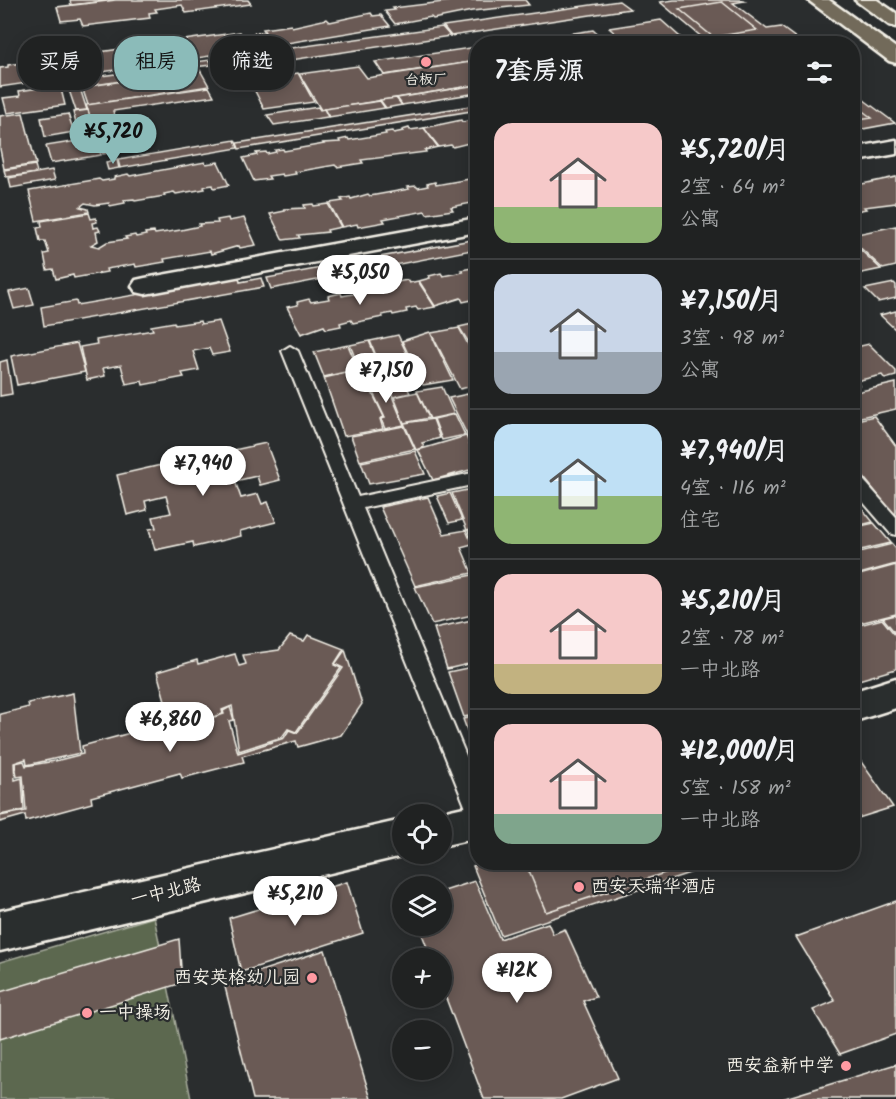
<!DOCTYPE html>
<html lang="zh">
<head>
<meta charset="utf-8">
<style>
  :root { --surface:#202222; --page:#2d2f2f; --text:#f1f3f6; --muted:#a2a4a5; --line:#3d3f40; --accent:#8bbbb9 }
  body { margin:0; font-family:Kalam,"LXGW WenKai TC",sans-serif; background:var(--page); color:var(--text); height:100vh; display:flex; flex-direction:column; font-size:22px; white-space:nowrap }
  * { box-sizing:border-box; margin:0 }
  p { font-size:20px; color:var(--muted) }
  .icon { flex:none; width:33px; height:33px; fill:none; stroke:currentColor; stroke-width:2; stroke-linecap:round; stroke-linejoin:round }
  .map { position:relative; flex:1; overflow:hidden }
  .sheet { position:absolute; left:470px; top:36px; width:390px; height:834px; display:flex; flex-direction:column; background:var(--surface); border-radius:24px; box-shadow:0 3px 15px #0003,0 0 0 2px var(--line) }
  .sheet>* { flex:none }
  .top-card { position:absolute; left:18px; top:36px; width:362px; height:54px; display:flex; gap:12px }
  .tools { position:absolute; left:392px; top:804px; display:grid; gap:12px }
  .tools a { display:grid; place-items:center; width:60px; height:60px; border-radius:50%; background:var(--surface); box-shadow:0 3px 15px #0003,0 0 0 2px var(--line); font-size:30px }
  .price { position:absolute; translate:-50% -51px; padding:0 14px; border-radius:21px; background:#fff; color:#222; font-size:20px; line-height:39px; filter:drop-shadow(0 2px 3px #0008) }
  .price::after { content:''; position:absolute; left:50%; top:36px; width:18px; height:14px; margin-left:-9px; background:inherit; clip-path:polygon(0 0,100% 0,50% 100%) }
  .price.selected { background:var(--accent); color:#111 }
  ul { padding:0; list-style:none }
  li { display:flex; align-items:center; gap:18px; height:150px; padding:0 24px }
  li+li { border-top:2px solid var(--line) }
  li span { display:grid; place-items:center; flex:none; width:168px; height:120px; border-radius:18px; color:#555 }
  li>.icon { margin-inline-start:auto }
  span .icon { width:72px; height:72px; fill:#fffc; stroke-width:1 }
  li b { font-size:26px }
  h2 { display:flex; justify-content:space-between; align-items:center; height:72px; padding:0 24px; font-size:26px }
  .pill { padding:0 21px; border-radius:24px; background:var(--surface); box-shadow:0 3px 15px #0003,0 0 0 2px var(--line); font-size:21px; line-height:54px }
  .pill.selected { background:var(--accent); color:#111 }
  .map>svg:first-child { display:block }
  .green { fill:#5b6850; stroke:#a8ac9c; stroke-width:1.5 }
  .building { fill:#6b5a54; stroke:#f4f1e8; stroke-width:1.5 }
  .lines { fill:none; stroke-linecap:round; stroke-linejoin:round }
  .lane-casing { stroke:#f4f1e8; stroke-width:4 }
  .street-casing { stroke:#f4f1e8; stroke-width:5 }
  .secondary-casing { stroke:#f4f1e8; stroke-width:5 }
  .primary-casing { stroke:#f4f1e8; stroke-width:5 }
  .lane { fill:#2a2d2e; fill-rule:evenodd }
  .street { fill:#2a2d2e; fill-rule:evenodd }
  .secondary { fill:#2a2d2e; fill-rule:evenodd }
  .primary { fill:#726b5a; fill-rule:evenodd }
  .poi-dot { fill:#ff9aa2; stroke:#2a2d2e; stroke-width:2 }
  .labels { text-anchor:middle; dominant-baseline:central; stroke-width:4.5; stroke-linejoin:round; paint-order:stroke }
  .far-poi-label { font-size:14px; fill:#f4f1e8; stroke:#2a2d2e }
  .near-poi-label { font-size:18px; fill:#f4f1e8; stroke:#2a2d2e; text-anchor:start }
  .near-street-label { font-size:18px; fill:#f4f1e8; stroke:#2a2d2e }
</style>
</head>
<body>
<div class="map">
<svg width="896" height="1099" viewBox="0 0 896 1099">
  <rect width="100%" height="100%" fill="#2a2d2e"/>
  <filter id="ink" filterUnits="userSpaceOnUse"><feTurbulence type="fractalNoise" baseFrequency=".0167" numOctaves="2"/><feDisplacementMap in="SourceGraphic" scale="12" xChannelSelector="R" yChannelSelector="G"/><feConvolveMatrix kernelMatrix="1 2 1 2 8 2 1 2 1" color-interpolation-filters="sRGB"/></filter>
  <g filter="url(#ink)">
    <polygon class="green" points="154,917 191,1099 0,1099 0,962"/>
    <g class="building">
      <polygon points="70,0 114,0 71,5"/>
      <polygon points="116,0 248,0 251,4 186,13 182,5 155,9 157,12 149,13 150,18 83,26 80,19 61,21 57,7"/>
      <polygon points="451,0 525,0 529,5 472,11 433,19 431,17 395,24 385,11 395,10 393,8 452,1"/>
      <polygon points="674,0 743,0 745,1 733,3 767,29 781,27 804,44 710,44 660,2"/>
      <polygon points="619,1 630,9 451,36 443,26"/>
      <polygon points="722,2 757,30 713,37 679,9"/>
      <polygon points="371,13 373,16 381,15 390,26 263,47 254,33 265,32 263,29 291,25 292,27 327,19 330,22"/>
      <polygon points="661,20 688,44 594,44 622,39 609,28"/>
      <polygon points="442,27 450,36 291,60 284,49"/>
      <polygon points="593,30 605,41 589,44 502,44"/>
      <polygon points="240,32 251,50 0,87 0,68 8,67 8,65"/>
      <polygon points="477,47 477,61 384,75 375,62"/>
      <polygon points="284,50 290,60 244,67 238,56"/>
      <polygon points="237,56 243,67 217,71 213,60"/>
      <polygon points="210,60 211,65 176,69 173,65"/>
      <polygon points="477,61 477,85 321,110 299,74 358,66 367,78"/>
      <polygon points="159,68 162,75 81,87 79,79"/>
      <polygon points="200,70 209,86 88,105 82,87"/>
      <polygon points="298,73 314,102 264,109 250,81"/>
      <polygon points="77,79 87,110 76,111 66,81"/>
      <polygon points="60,85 65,105 7,113 3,98 20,96 19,91"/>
      <polygon points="477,85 477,93 402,105 397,98"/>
      <polygon points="209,87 214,96 113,111 127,150 103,154 86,105"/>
      <polygon points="852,91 895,123 852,131"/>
      <polygon points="396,98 402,105 386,108 380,100"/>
      <polygon points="380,101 385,108 329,117 324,109"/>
      <polygon points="852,103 872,118 852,121"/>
      <polygon points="477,105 477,110 239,149 237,143"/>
      <polygon points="318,107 320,110 324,109 328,117 274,125 267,115"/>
      <polygon points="88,110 95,133 79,135 73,112"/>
      <polygon points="23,113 36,164 4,169 0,149 0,116"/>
      <polygon points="68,114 74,132 45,137 41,118"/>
      <polygon points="461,120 462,122 475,120 477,122 477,141 453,147 451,145 439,147 424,128"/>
      <polygon points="409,128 410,130 424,128 438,147 425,150 426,152 361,160 363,163 337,167 335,165 295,172 296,174 283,176 282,174 268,176 270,179 254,181 243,158 257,155 256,153 266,152 267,154 276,152 275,150 283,149 284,151 324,144 323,143 340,142 339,140 348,138 349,140 386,134 385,132 392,131 394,133 403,131 402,130"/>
      <polygon points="96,138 101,155 51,163 46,146"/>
      <polygon points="235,140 238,148 120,168 118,160"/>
      <polygon points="117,160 119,168 108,170 106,163"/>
      <polygon points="205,162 206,164 218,162 229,185 214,188 213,185 206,186 204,187 205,189 176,194 174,192 164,194 165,196 135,201 134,199 124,200 125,203 110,206 109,203 95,205 85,203 80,207 88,209 89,212 36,221 29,191 99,179 102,181 114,179 114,177 128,174 130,176"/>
      <polygon points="35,165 37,173 6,177 4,170"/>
      <polygon points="52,170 55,180 11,188 9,178"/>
      <polygon points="477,175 477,202 451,207 453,210 427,214 425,211 383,219 385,222 358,227 357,224 342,227 329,203 343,201 341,199 350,197 351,199 368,194 370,196 409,189 407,187 416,186 418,188 428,186 427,184 435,182 436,185 475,178 473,176"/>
      <polygon points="896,177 896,203 864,207 866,209 856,211 852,209 852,186"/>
      <polygon points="313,204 314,206 328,204 341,227 327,230 328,232 298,235 300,238 283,240 270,214 285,211 284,209 305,208 304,205"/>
      <polygon points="89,213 91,219 96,218 97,222 92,223 93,228 98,227 100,231 96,232 98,241 91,245 99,247 107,242 127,239 125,237 135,235 136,237 146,235 145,233 154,232 155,234 181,230 200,226 199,224 218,223 217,220 228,218 229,221 244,218 256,245 240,248 239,246 211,254 210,251 164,259 165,262 136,267 135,264 106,269 107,272 74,278 73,275 56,279 53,269 47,270 44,254 49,253 45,241 40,241 37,228 42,227 41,221"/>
      <polygon points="896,226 896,266 883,269 852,240 852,235"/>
      <polygon points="477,239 477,249 271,289 267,278"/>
      <polygon points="852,242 881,269 852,275"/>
      <polygon points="472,268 477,270 477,295 473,296 476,299 463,302 461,298 435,306 419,281 430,278 429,276 441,273 443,276 463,272 461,270"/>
      <polygon points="239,277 240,282 261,278 264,287 44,326 41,307 76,301 77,305"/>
      <polygon points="407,280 409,283 418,281 435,307 418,310 416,307 406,309 407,312 393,315 392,313 382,315 383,317 353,323 351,320 340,323 341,326 326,329 324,326 301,334 287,307 298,305 297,302 309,299 311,302 329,299 328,296 341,293 342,296 364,292 362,289 374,287 376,290 394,286 392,283"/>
      <polygon points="894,283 896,285 896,298 878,302 865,289"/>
      <polygon points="29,288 34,305 14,309 9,292"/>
      <polygon points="896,311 896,330 880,315"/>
      <polygon points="200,321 201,324 219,321 230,352 212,355 209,348 193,351 199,370 182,373 184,377 143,385 142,381 126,384 121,365 103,368 105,376 87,380 80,347 97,344 96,340 153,330 151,326 174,322 175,325"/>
      <polygon points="477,323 477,348 473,349 459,327"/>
      <polygon points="459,328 477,361 477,385 460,389 431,333"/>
      <polygon points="430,332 453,380 423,385 402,341"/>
      <polygon points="398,335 411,362 412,365 397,368 410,393 393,397 370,341"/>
      <polygon points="369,341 385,378 372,381 369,374 362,375 350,345"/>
      <polygon points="77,343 85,372 17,385 11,356"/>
      <polygon points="869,344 896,371 896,376 885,379 882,375 856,381 859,385 852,386 852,348"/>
      <polygon points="348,345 358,369 324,377 314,352"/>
      <polygon points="7,360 12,394 0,396 0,362"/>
      <polygon points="358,370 361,376 368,375 371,381 367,382 384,417 380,419 383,429 344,436 324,378"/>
      <polygon points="385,379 404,425 385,429 381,419 385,418 368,382"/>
      <polygon points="896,383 896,409 852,419 852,393"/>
      <polygon points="442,387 454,414 430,419 417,391"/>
      <polygon points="417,392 429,418 404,423 394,397"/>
      <polygon points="477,392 477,455 449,398"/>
      <polygon points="455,414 465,435 442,440 434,419"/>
      <polygon points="874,416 896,446 896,517 852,463 852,421"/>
      <polygon points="433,419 440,438 422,443 424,447 416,450 404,423"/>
      <polygon points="404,426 415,449 360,461 351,436"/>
      <polygon points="466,436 477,461 477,468 433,480 418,450"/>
      <polygon points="266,443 280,480 260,485 257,476 235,481 241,498 258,494 262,504 268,502 276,522 240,531 241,536 194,547 193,542 155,550 149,529 156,528 153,517 171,513 166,496 145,501 147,510 127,515 117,475 179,461 181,468 208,462 206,456"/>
      <polygon points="415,451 425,474 369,484 361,462"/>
      <polygon points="477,488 477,527 467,530 452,493"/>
      <polygon points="450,493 462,520 449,523 437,496"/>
      <polygon points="852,496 873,522 852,527"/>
      <polygon points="428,497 444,534 466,530 472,544 461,547 472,573 415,586 380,507"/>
      <polygon points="874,523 891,543 852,552 852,528"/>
      <polygon points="477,528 477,547 474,547 468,530"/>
      <polygon points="892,544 896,549 896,564 852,576 852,554"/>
      <polygon points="896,565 896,614 852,625 852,577"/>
      <polygon points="477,574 477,614 432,624 415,587"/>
      <polygon points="896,615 896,634 883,618"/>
      <polygon points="477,619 477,662 447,669 434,628"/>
      <polygon points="882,619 896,636 896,669 852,682 852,627"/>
      <polygon points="308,635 344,649 334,665 341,668 296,732 288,729 282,737 239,751 232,706 222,710 223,714 173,729 157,672 197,660 198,664 235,654 239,666 246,664 243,655 279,650 290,636 304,641"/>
      <polygon points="345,650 362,704 341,735 298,747 296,741 242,756 244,762 182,778 180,773 91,797 92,803 26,821 25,815 0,822 0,816 26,811 23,776 17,777 15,763 24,761 26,766 55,761 83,754 82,746 167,723 171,730 224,714 223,711 230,707 234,720 229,721 238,753 284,738 289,730 297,733 343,668 335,664"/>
      <polygon points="477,666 477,714 464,717 448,672"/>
      <polygon points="73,693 80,753 27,765 26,759 14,763 15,780 22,778 24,810 0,815 0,714 29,707 28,703"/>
      <polygon points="477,716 477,757 463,719"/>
      <polygon points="852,749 893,807 852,820"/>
      <polygon points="485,862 723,862 501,935 473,866"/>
      <polygon points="525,862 698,862 546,912"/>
      <polygon points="475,881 500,939 548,923 553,934 565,929 596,997 583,1001 618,1078 561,1099 484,1099 441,985 441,958 431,958 419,926 441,926 441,892"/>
      <polygon points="347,882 363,933 241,972 229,918"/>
      <polygon points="896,901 896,1034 840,1054 813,1010 835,1001 796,937"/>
      <polygon points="179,939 182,983 0,1039 0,992"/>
      <polygon points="325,950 371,1099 253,1099 224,983"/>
      <polygon points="896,1064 896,1099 782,1099"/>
    </g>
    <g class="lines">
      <g class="lane-casing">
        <g id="lane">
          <polygon points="290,346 298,351 358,497 477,472 477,484 363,508 477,782 477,817 469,815 466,808 282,351"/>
          <polygon points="852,472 858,474 896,517 896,535 890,533 852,489"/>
        </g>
      </g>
      <g class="street-casing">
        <g id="street">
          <polygon points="896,140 896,154 852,162 852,148"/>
          <polygon points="477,218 477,232 145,294 136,292 132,286 136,280 145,278"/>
        </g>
      </g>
      <g class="secondary-casing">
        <g id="secondary">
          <polygon points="896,678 896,708 852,722 852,692"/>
          <polygon points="477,804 477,838 441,846 441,814 433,814"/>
          <polygon points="402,820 402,854 408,854 402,856 0,951 0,911"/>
        </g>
      </g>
      <g class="primary-casing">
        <g id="primary">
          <polygon points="808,0 829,0 896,48 896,63 889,61"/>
          <polygon points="855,0 877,0 896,13 896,27 889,25"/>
        </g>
      </g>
      <use href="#lane" class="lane"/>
      <use href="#street" class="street"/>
      <use href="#secondary" class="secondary"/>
      <use href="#primary" class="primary"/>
    </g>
  </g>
  <g class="poi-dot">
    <circle cx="426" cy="62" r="6"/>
    <circle cx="579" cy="887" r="6"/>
    <circle cx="312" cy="978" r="6"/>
    <circle cx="87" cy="1013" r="6"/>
    <circle cx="846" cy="1066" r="6"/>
  </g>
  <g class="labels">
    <g class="far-poi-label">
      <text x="426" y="80">台板厂</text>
    </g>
    <g class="near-poi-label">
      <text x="591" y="887">西安天瑞华酒店</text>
      <text x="300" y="978" text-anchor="end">西安英格幼儿园</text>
      <text x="99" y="1013">一中操场</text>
      <text x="834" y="1066" text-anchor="end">西安益新中学</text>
    </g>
    <g class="near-street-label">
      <text transform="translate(166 893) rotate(-13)">一中北路</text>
    </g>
  </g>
</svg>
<div class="tools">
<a><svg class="icon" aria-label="locate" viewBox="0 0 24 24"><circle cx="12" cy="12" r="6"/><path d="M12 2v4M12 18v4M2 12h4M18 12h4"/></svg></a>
<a><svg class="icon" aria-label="layers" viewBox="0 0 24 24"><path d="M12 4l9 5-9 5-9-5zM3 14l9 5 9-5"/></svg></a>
<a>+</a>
<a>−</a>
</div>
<b class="price selected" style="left:113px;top:165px">¥5,720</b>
<b class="price" style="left:360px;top:306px">¥5,050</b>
<b class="price" style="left:386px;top:404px">¥7,150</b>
<b class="price" style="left:203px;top:497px">¥7,940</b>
<b class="price" style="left:170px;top:753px">¥6,860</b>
<b class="price" style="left:295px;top:927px">¥5,210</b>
<b class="price" style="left:517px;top:1004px">¥12K</b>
<div class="top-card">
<a class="pill">买房</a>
<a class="pill selected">租房</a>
<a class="pill">筛选</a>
</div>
<section class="sheet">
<h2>7套房源<svg class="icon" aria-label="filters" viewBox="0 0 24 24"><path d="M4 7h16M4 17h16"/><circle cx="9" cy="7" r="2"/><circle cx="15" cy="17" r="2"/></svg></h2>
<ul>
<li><span style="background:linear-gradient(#f6c9c9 70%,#8fb573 0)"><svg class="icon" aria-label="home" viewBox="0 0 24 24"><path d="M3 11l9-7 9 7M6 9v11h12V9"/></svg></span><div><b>¥5,720/月</b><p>2室 · 64 m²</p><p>公寓</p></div></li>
<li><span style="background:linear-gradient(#c9d6e8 65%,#9aa5b1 0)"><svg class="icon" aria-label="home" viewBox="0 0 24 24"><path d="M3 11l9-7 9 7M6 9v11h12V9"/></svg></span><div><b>¥7,150/月</b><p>3室 · 98 m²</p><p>公寓</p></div></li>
<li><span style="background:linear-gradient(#bfe0f5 60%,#8fb573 0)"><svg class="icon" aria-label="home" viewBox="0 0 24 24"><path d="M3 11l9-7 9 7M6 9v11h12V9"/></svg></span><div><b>¥7,940/月</b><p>4室 · 116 m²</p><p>住宅</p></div></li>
<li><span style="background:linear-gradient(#f6c9c9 75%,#c2b280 0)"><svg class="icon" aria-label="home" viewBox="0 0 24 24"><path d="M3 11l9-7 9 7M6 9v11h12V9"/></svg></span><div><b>¥5,210/月</b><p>2室 · 78 m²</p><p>一中北路</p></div></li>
<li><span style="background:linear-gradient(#f6c9c9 75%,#7fa58c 0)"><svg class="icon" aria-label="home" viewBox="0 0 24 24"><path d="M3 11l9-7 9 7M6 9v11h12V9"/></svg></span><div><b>¥12,000/月</b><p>5室 · 158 m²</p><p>一中北路</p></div></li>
</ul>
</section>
</div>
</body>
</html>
